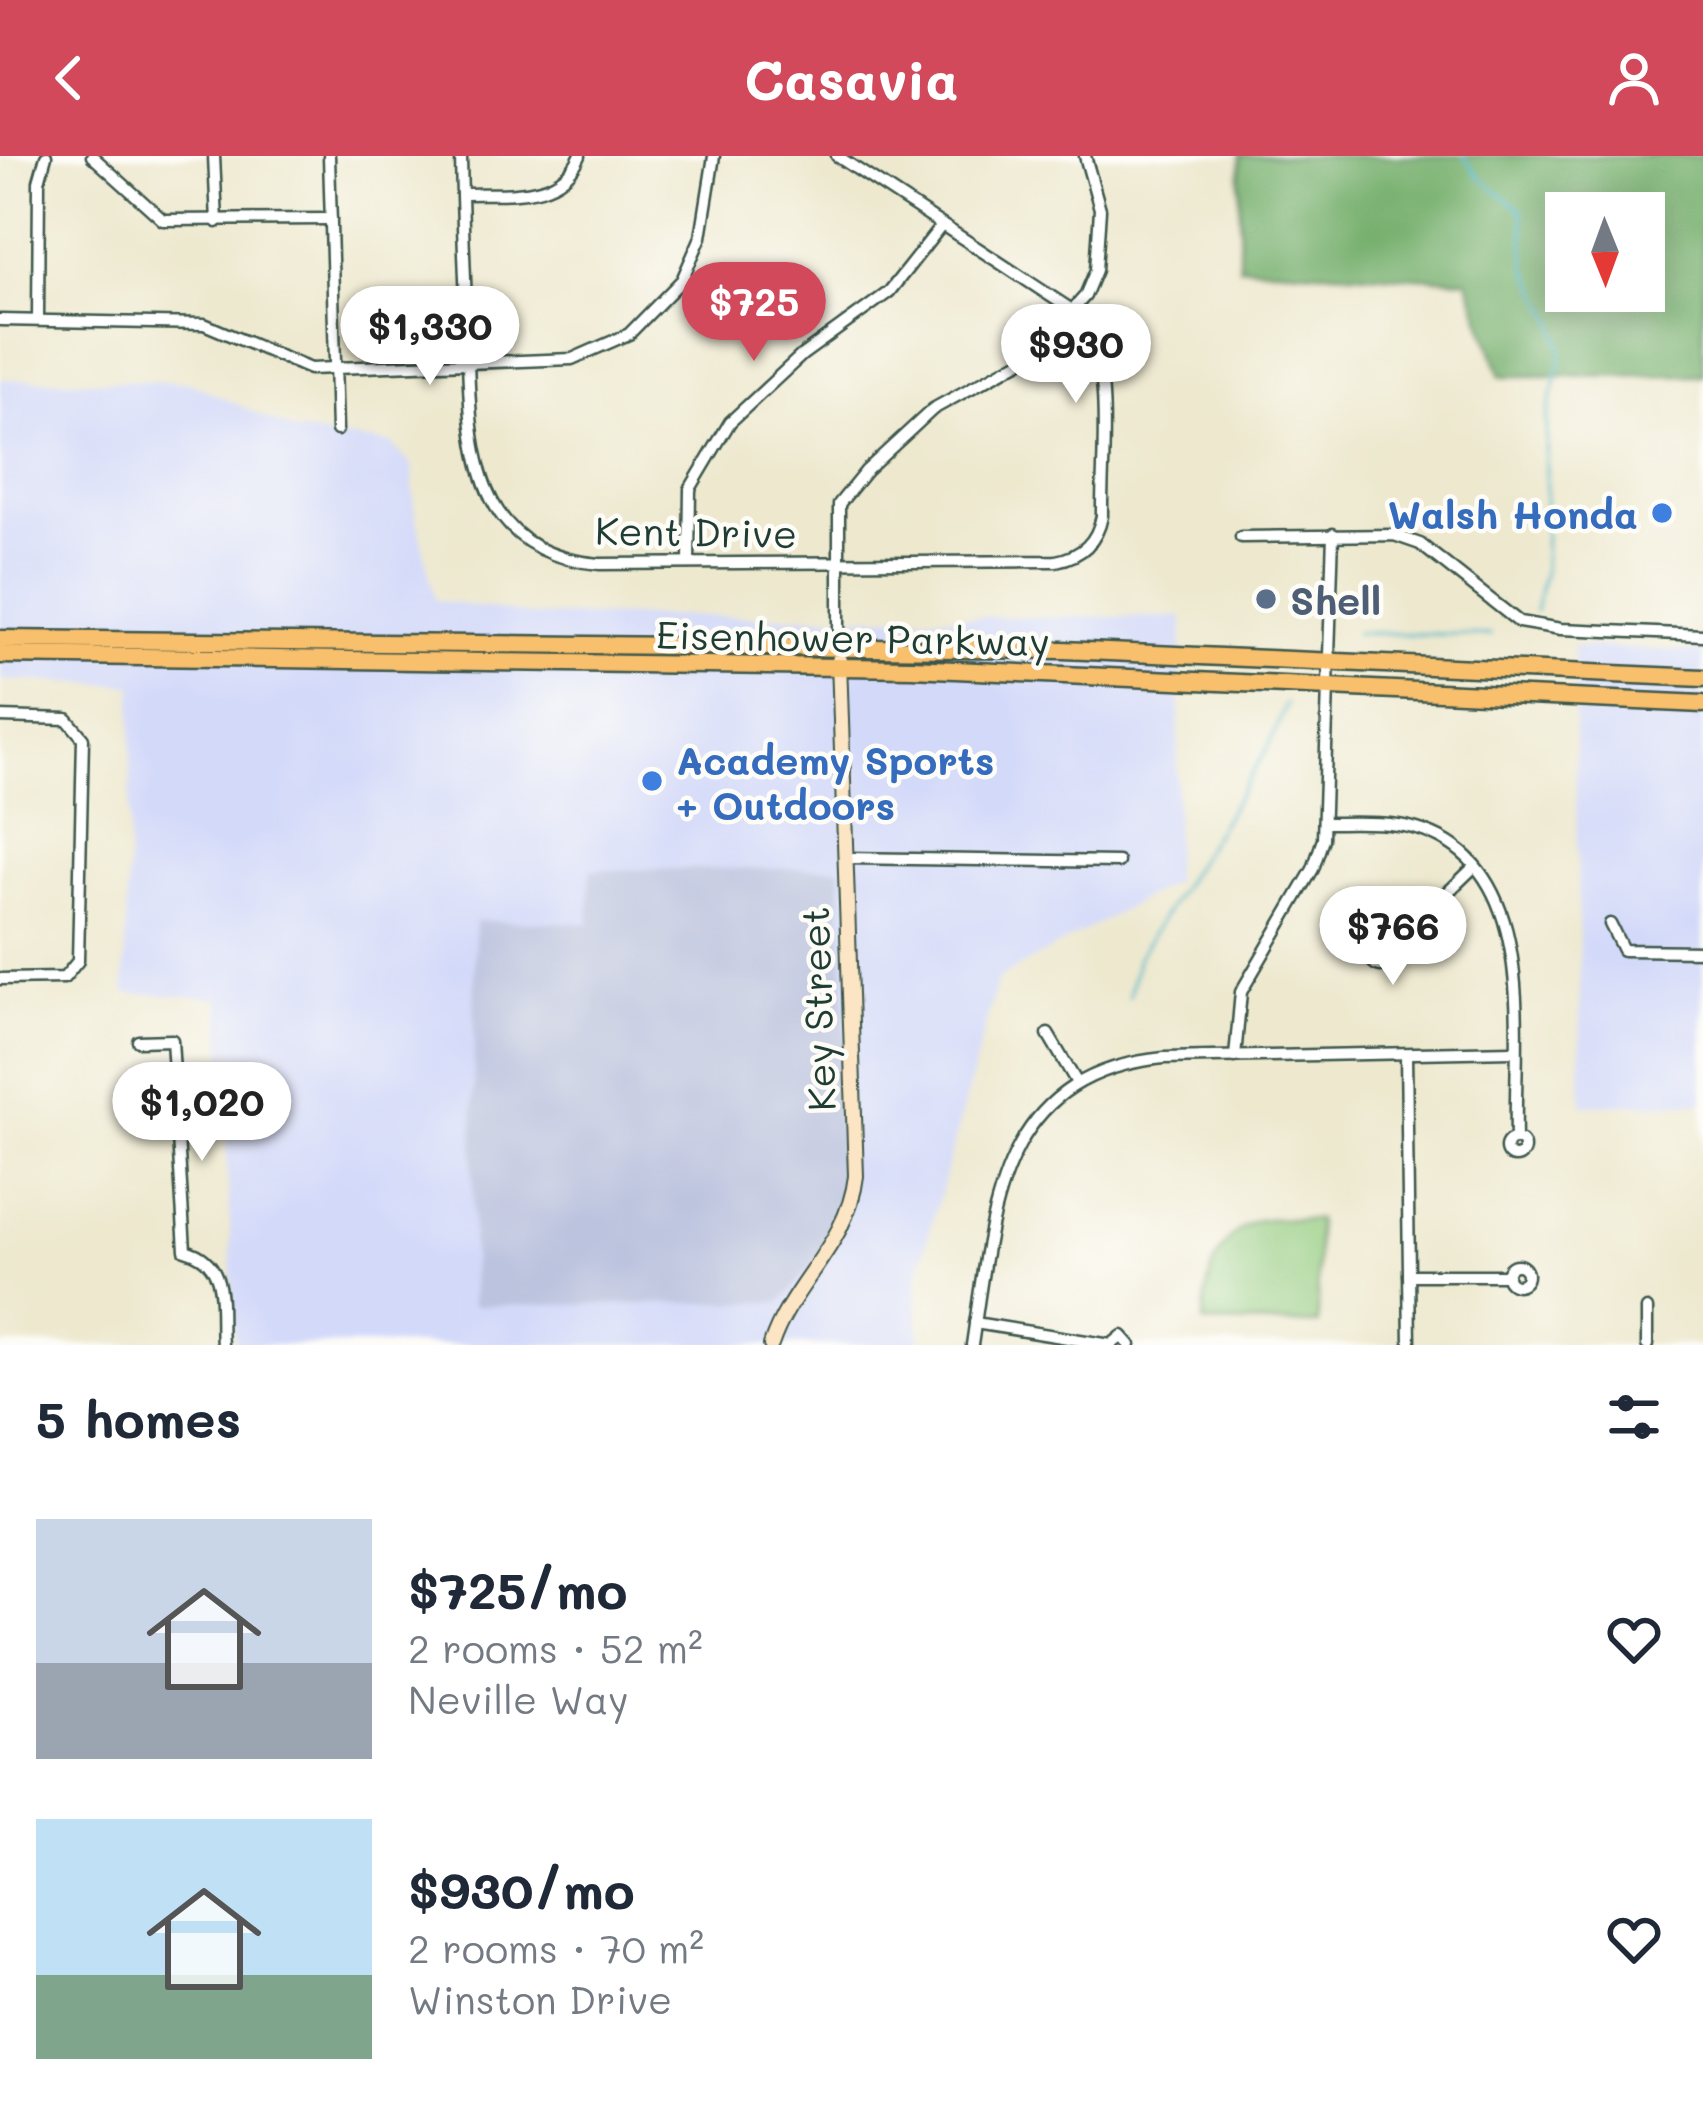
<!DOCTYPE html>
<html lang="en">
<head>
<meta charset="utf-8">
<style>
  :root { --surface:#fff; --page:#f2f2f3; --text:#1f2937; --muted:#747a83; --accent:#d1495b }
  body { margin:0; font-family:Mali,sans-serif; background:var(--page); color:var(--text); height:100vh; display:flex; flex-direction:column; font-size:45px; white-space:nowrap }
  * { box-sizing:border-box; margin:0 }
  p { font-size:39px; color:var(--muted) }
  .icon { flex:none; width:66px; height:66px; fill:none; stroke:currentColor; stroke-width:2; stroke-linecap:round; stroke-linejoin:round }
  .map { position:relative; height:1189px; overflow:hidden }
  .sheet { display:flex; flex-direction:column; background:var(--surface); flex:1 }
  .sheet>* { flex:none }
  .needle { width:78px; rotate:179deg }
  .buttons { position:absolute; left:1545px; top:36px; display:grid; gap:24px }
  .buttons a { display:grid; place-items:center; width:120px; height:120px; border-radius:0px; background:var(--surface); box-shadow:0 6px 30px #0003; font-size:60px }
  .price { position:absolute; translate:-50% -102px; padding:0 27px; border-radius:42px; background:#fff; color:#222; font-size:39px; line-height:78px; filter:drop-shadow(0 3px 6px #0008) }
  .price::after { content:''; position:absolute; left:50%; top:72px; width:36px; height:27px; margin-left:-18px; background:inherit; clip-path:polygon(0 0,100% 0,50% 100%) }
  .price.selected { background:var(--accent); color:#fff }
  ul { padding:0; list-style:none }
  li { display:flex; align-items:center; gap:36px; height:300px; padding:0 36px }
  li span { display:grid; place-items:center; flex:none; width:336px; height:240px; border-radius:0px; color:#555 }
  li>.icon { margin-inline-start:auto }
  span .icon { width:144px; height:144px; fill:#fffc; stroke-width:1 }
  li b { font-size:51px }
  h2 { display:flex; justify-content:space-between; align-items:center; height:144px; padding:0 36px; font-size:51px }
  header { display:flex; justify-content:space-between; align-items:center; height:156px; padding:0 36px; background:var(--accent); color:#fff; font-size:54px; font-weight:800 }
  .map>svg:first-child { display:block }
  .built { fill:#d3d9f9 }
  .industrial { fill:#bcc3de }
  .green { fill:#94cc80; stroke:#5a845a; stroke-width:3 }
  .forest { fill:#77b06e; stroke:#4b7651; stroke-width:3; fill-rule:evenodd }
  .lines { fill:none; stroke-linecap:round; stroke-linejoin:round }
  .stream { stroke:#4eb7cb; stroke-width:3 }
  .street-casing { stroke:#3e574b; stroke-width:15 }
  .secondary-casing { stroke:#3e574b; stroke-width:18 }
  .primary-casing { stroke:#3e574b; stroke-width:21 }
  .street { stroke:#fff; stroke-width:10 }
  .secondary { stroke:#fce5c4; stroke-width:14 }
  .primary { stroke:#f8bf6c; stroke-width:16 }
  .shop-dot { fill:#3f7fe0; stroke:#fdfcf7; stroke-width:4.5 }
  .service-dot { fill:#5c6f8a; stroke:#fdfcf7; stroke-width:4.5 }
  .labels { text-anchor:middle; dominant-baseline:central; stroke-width:9; stroke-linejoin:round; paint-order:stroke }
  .shop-label { font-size:39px; font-weight:bold; fill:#366cbe; stroke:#fdfcf7; text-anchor:end }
  .street-label { font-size:39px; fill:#1f3d34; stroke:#fdfcf7 }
  .service-label { font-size:39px; font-weight:bold; fill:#4e5e75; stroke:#fdfcf7; text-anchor:start }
</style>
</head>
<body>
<header><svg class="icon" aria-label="back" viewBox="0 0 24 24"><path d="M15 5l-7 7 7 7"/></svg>Casavia<svg class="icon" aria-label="person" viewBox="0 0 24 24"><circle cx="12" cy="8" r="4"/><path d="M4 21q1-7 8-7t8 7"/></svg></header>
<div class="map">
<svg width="1703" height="1189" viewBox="0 0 1703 1189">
  <rect width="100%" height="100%" fill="#fdfcf7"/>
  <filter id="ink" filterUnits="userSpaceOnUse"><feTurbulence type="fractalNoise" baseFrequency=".00833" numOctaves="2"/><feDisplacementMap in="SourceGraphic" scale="24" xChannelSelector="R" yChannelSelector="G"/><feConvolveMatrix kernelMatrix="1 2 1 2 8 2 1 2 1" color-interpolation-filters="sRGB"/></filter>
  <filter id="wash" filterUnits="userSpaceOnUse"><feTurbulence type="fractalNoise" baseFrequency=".004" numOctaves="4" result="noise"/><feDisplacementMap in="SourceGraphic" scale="48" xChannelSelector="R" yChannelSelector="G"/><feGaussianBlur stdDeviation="2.7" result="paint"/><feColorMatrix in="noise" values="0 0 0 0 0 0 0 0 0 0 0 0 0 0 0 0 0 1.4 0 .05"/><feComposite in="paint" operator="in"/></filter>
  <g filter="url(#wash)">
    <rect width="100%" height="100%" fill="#ede8ce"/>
    <g class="built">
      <polygon points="0,223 189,226 294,275 392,288 412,310 414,350 435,444 534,460 1183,461 1173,726 998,823 917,1122 920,1189 235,1189 220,842 124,837 133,529 0,524"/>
      <polygon points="1573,490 1703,496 1703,947 1582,949"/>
    </g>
    <polygon class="industrial" points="840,712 849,985 847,1041 832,1085 781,1146 472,1150 475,765 589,767 590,714"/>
    <path class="green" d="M1317,1064l1,104 -114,-1c0,-37 10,-81 46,-100 16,-8 48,-2 67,-3z"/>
    <path class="forest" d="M1240,0h463v219l-202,1 -34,-96 -228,-14zM1566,57h78v78h-78z"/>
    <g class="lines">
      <g class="stream">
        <polyline points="1464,0 1478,20 1522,55 1526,111 1555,165 1562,197 1547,262 1544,416 1535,455"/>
        <polyline points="1356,477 1491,479"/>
        <polyline points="1129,840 1138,801 1269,590 1286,548"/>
      </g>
    </g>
  </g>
  <g filter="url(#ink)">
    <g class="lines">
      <g class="street-casing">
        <g id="street">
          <polyline points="92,0 163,64 331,63"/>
          <polyline points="214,0 217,66"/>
          <polyline points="329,0 337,274"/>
          <path d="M461,0c1,58 4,117 6,175 4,103 -3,222 133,233l456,-3c26,-5 41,-19 46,-45 -1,-61 13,-148 -21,-200l-244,-160"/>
          <path d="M462,38c43,-2 97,8 118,-38"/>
          <polyline points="0,164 204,168 310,213 572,203 629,178 682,124 701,81 714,0"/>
          <polyline points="38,164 39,25 46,0"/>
          <polyline points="1241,381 1394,379 1420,388 1519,466 1561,473 1703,479"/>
          <polyline points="689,407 690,333 730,266 802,199 889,136 942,69"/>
          <polyline points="839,491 839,348 866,315 933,253 1033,198 1085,140 1096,114 1100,53 1085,0"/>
          <polyline points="0,561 67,563 83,582 78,805 64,822 0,823"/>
          <path d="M1325,667c30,0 63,-2 92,6 125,36 96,210 99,309"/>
          <polyline points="845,702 1118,706"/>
          <polyline points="1610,768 1623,794 1703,795"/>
          <circle cx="1381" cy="800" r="10"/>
          <polyline points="1389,793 1475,710"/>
          <polyline points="1048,878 1077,927"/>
          <path d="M138,885l34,-1 13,210c45,12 34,55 37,95"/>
          <polyline points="1406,898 1410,1189"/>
          <polyline points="1235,901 1241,836 1313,713 1323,683 1333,378"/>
          <circle cx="1515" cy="992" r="9"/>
          <circle cx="1517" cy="1119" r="10"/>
          <polyline points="1409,1119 1507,1119"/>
          <polyline points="1647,1153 1647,1189"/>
          <polyline points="975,1167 1111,1189 1122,1180 1130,1189"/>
          <path d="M972,1189c20,-132 25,-271 192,-287l349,-7"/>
        </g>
      </g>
      <g class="secondary-casing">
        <path id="secondary" d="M771,1189c21,-63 77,-100 85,-169l-17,-516"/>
      </g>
      <g class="primary-casing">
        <g id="primary">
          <polyline points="0,483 1063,494 1703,522"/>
          <polyline points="0,499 912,512 1703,548"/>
        </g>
      </g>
      <use href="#street" class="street"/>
      <use href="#secondary" class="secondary"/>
      <use href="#primary" class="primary"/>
    </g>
  </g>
  <g class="shop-dot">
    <circle cx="1662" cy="357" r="12"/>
    <circle cx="652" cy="625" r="12"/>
  </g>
  <circle class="service-dot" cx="1266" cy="443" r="12"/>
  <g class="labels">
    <g class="shop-label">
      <text x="1638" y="357">Walsh Honda</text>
      <text x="676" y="603" text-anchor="start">Academy Sports<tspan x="676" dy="45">+ Outdoors</tspan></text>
    </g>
    <g class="street-label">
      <text transform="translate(696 375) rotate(1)">Kent Drive</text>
      <text transform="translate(853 481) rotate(1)">Eisenhower Parkway</text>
      <text transform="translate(817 853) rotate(-92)">Key Street</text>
    </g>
    <g class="service-label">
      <text x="1290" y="443">Shell</text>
    </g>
  </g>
</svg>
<div class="buttons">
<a><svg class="needle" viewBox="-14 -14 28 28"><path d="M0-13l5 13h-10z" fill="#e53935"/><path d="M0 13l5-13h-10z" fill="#747a83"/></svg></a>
</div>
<b class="price selected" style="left:754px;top:208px">$725</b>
<b class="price" style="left:430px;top:232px">$1,330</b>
<b class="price" style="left:1076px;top:250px">$930</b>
<b class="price" style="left:1393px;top:832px">$766</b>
<b class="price" style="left:202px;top:1008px">$1,020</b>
</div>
<section class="sheet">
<h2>5 homes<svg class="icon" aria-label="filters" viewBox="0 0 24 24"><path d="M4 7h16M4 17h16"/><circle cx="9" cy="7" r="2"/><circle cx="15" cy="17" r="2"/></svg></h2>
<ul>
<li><span style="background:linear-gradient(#c9d6e8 60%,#9aa5b1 0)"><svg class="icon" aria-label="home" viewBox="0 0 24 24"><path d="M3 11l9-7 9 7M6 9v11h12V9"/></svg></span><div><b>$725/mo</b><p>2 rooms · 52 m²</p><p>Neville Way</p></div><svg class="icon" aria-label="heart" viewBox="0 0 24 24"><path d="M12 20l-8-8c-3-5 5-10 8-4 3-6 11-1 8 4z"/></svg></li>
<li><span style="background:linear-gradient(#bfe0f5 65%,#7fa58c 0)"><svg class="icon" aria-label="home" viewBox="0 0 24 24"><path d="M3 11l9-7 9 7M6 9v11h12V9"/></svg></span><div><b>$930/mo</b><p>2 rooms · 70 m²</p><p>Winston Drive</p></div><svg class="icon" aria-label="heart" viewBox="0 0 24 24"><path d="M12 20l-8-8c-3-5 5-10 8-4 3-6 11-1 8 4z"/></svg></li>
</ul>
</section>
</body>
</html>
